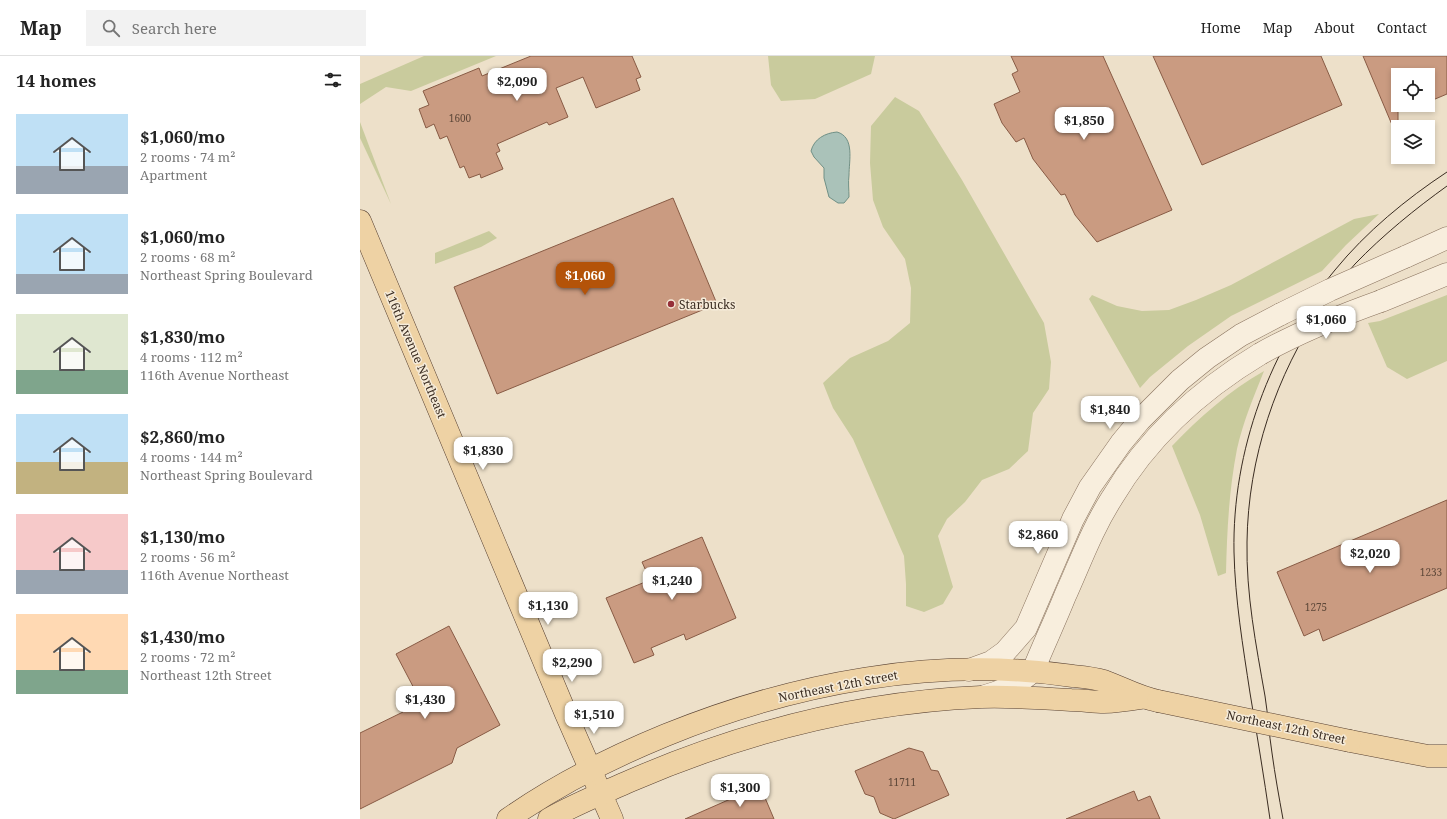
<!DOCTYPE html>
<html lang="en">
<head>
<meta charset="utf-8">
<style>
  :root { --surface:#fff; --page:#f2f2f2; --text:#222; --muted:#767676; --line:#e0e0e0; --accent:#b45309 }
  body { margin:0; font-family:"Noto Serif",serif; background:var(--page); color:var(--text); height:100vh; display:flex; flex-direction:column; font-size:15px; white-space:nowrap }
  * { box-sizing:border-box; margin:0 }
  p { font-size:13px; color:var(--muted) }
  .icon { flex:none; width:22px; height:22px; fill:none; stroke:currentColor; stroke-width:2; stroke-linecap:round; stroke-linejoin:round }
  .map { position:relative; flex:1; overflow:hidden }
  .drawer { display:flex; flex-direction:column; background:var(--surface); width:360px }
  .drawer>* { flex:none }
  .tools { position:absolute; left:1031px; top:12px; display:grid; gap:8px }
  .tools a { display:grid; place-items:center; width:44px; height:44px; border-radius:0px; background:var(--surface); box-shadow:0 2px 6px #0003; font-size:20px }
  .price { position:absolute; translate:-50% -34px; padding:0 9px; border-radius:8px; background:#fff; color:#222; font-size:13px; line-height:26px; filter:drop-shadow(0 1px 2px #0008) }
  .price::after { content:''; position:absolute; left:50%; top:24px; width:12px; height:9px; margin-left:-6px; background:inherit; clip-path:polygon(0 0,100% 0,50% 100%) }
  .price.on { background:var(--accent); color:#fff }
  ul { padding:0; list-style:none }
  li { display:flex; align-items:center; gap:12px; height:100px; padding:0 16px }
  li span { display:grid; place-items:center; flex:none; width:112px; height:80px; border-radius:0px; color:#555 }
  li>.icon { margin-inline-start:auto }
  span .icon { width:48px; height:48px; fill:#fffc; stroke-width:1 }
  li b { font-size:17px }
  h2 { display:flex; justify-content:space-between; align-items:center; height:48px; padding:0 16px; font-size:17px }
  header { display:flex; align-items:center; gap:24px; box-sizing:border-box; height:56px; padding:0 20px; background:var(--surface); border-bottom:1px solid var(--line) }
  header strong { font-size:19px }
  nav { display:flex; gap:22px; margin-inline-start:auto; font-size:14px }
  .search { width:280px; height:36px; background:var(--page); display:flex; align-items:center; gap:10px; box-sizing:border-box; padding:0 14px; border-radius:0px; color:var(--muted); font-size:15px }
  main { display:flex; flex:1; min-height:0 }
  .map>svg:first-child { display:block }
  .green { fill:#c9cb9d }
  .water { fill:#aac2b9; stroke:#709086 }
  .building { fill:#ca9b81; stroke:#885b45 }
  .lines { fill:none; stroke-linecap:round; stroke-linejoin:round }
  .minor-casing { stroke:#89725e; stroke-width:23 }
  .major-casing { stroke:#584132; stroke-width:23 }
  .minor { stroke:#f8eedd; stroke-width:22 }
  .major { stroke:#eed2a4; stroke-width:22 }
  .tram { stroke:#3a2c21; stroke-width:1 }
  .minor-bridge-casing { stroke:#89725e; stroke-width:23; stroke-linecap:butt }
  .major-bridge-casing { stroke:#584132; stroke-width:23; stroke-linecap:butt }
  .minor-bridge { stroke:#f8eedd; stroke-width:22 }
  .major-bridge { stroke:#eed2a4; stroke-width:22 }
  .poi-dot { fill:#963038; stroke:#f5ebd9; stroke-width:1.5 }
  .labels { text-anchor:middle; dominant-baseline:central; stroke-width:3; stroke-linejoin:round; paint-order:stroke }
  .number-label { font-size:10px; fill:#5e4839 }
  .poi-label { font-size:12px; fill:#3a2c21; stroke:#f5ebd9; text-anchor:start }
  .street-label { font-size:12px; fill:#3a2c21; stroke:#f5ebd9 }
</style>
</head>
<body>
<header>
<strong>Map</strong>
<div class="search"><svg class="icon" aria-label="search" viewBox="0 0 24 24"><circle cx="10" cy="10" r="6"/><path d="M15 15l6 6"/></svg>Search here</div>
<nav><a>Home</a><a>Map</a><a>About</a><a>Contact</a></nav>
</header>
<main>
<section class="drawer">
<h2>14 homes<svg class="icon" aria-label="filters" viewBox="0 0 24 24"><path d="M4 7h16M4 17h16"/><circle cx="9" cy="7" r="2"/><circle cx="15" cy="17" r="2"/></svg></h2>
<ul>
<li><span style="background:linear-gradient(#bfe0f5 65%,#9aa5b1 0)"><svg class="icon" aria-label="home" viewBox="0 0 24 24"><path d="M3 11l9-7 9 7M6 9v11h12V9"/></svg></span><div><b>$1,060/mo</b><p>2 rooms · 74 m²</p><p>Apartment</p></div></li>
<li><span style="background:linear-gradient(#bfe0f5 75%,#9aa5b1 0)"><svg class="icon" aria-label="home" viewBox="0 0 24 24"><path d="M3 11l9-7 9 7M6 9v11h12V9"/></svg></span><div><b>$1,060/mo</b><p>2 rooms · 68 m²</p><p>Northeast Spring Boulevard</p></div></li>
<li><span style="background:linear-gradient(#dfe7d0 70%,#7fa58c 0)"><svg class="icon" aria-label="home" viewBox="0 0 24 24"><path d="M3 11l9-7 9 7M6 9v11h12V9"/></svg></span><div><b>$1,830/mo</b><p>4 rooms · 112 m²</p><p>116th Avenue Northeast</p></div></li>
<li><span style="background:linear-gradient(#bfe0f5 60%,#c2b280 0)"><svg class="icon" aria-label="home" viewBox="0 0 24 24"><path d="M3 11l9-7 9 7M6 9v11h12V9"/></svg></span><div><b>$2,860/mo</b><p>4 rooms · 144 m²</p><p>Northeast Spring Boulevard</p></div></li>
<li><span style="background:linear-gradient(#f6c9c9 70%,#9aa5b1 0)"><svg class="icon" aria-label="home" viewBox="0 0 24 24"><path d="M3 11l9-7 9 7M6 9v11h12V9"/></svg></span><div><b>$1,130/mo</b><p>2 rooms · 56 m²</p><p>116th Avenue Northeast</p></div></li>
<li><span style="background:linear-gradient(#ffd9b3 70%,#7fa58c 0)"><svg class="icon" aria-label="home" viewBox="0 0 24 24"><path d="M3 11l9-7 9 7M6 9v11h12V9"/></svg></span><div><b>$1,430/mo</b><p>2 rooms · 72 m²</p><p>Northeast 12th Street</p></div></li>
</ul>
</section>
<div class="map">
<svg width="1087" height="763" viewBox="0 0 1087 763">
  <rect width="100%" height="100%" fill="#ede0c9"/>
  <g class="green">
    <polygon points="64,0 136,0 51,35 26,31 0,48 0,28"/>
    <polygon points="408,0 515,0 511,18 455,43 421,45 411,29"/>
    <polygon points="535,41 559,55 602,124 684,267 691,306 689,333 673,357 668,395 649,413 622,424 605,446 587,463 578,480 593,531 583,548 564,556 546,550 546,528 544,500 493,383 473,352 463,327 490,302 528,285 550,267 551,232 545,203 523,171 513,144 510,107 511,70"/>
    <polygon points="0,66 31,148 0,82"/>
    <polygon points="1019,158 986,189 962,215 871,260 828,290 790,321 780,332 729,243 732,239 757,250 782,255 809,254 836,244 871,229 994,163"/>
    <polygon points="129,175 137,182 121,191 75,208 75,197"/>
    <polygon points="1087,239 1087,305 1047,323 1027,311 1008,267 1020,265"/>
    <path d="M904,315c-10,25 -21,51 -27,78 -8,41 -10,82 -11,124l-8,3 -18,-61 -28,-69c28,-29 57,-55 92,-75z"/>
  </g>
  <path class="water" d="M477,76c18,5 12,29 12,43 -1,7 0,15 0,22l-5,6h-6l-9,-6 -5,-19v-10l-10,-11 -3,-6c3,-12 14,-18 26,-19z"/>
  <g class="building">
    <polygon points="171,0 272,0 281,21 276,23 280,34 236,52 223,21 196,32 208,61 189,69 187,66 137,88 140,95 136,97 143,113 121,122 120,118 109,122 104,110 100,112 87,80 80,83 74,68 66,72 59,53 69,49 63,35 119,12 122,20"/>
    <polygon points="651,0 743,0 812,154 737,186 715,159 705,138 701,139 673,103 664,82 656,86 642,67 634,48 660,36 652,18 658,15"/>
    <polygon points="793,0 961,0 982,49 842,109"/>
    <polygon points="1003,0 1087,0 1087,38 1068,46 1068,19 1038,19 1038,83"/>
    <polygon points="313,142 357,248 137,338 94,231"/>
    <polygon points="1087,444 1087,532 963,585 959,573 944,580 917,516"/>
    <polygon points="342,481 376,562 326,584 324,578 291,592 294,599 274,607 246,542 290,524 282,506"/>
    <polygon points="89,570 140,669 97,692 92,707 0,753 0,677 43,656 58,640 36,598"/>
    <polygon points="549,692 563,696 571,714 578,715 589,739 534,763 520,757 514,741 505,738 495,715"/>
    <polygon points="400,730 414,763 325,763"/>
    <polygon points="774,735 778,745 790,740 800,763 706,763"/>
  </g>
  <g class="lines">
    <g class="minor-casing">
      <g id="minor">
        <polyline points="1045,201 1087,182"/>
        <polyline points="1021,245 1087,218"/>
        <polyline points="609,614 631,606 645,596 666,572 713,463 730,431 761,387 780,364 820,324 847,302 881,279 921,258"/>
        <path d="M625,640c19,-5 34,-12 48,-25 10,-25 22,-50 32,-75 15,-33 27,-67 47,-98 36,-61 88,-108 148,-144"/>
      </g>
    </g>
    <g class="major-casing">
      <g id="major">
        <polyline points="0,165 206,658 252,763"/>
        <polyline points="990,685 1068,700 1087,700"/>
        <path d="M148,763c50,-35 102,-61 158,-84 128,-52 269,-79 407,-59 10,1 21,2 31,5 19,7 34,16 54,20"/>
        <path d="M189,763c26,-15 54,-26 81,-38 111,-48 230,-79 351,-84 30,-1 60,1 90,3 11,0 22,2 33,2 12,0 25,-2 37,-4"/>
      </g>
    </g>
    <use href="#minor" class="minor"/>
    <use href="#major" class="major"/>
    <g class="tram">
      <path d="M910,763c-6,-42 -13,-84 -20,-126 -7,-46 -15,-94 -16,-141 -2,-101 36,-204 101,-282 31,-38 71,-71 112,-98"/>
      <path d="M923,763c-4,-22 -8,-44 -11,-66 -3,-19 -4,-38 -7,-57 -9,-51 -19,-102 -18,-154 1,-84 29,-167 76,-236 10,-14 20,-29 32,-42 28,-29 60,-55 92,-78"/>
    </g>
    <g class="minor-bridge-casing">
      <g id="minor-bridge">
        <polyline points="921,258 970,234 1045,201"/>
        <path d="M900,298c39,-22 79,-38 121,-53"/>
      </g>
    </g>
    <g class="major-bridge-casing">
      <polyline id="major-bridge" points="798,645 990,685"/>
    </g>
    <use href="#minor-bridge" class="minor-bridge"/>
    <use href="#major-bridge" class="major-bridge"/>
  </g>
  <circle class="poi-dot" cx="311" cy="248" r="4"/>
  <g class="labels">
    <g class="number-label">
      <text x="100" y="62">1600</text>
      <text x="1071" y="516">1233</text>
      <text x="956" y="551">1275</text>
      <text x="542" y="726">11711</text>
    </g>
    <g class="poi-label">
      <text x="319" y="248">Starbucks</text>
    </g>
    <g class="street-label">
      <text transform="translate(56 298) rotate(67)">116th Avenue Northeast</text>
      <text transform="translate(478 630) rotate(-11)">Northeast 12th Street</text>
      <text transform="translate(926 671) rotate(12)">Northeast 12th Street</text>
    </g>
  </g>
</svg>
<div class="tools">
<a><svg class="icon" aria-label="locate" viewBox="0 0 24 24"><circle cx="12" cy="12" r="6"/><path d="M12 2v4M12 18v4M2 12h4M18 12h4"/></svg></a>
<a><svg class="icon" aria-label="layers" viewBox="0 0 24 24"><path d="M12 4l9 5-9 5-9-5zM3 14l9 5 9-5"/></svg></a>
</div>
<b class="price" style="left:157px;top:46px">$2,090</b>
<b class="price" style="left:724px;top:85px">$1,850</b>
<b class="price on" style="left:225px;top:240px">$1,060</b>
<b class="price" style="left:966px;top:284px">$1,060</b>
<b class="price" style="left:750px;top:374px">$1,840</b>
<b class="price" style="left:123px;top:415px">$1,830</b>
<b class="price" style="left:678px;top:499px">$2,860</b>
<b class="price" style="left:1010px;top:518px">$2,020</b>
<b class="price" style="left:312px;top:545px">$1,240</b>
<b class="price" style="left:188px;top:570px">$1,130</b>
<b class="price" style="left:212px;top:627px">$2,290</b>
<b class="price" style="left:65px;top:664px">$1,430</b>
<b class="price" style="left:234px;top:679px">$1,510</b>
<b class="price" style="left:380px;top:752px">$1,300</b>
</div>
</main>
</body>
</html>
